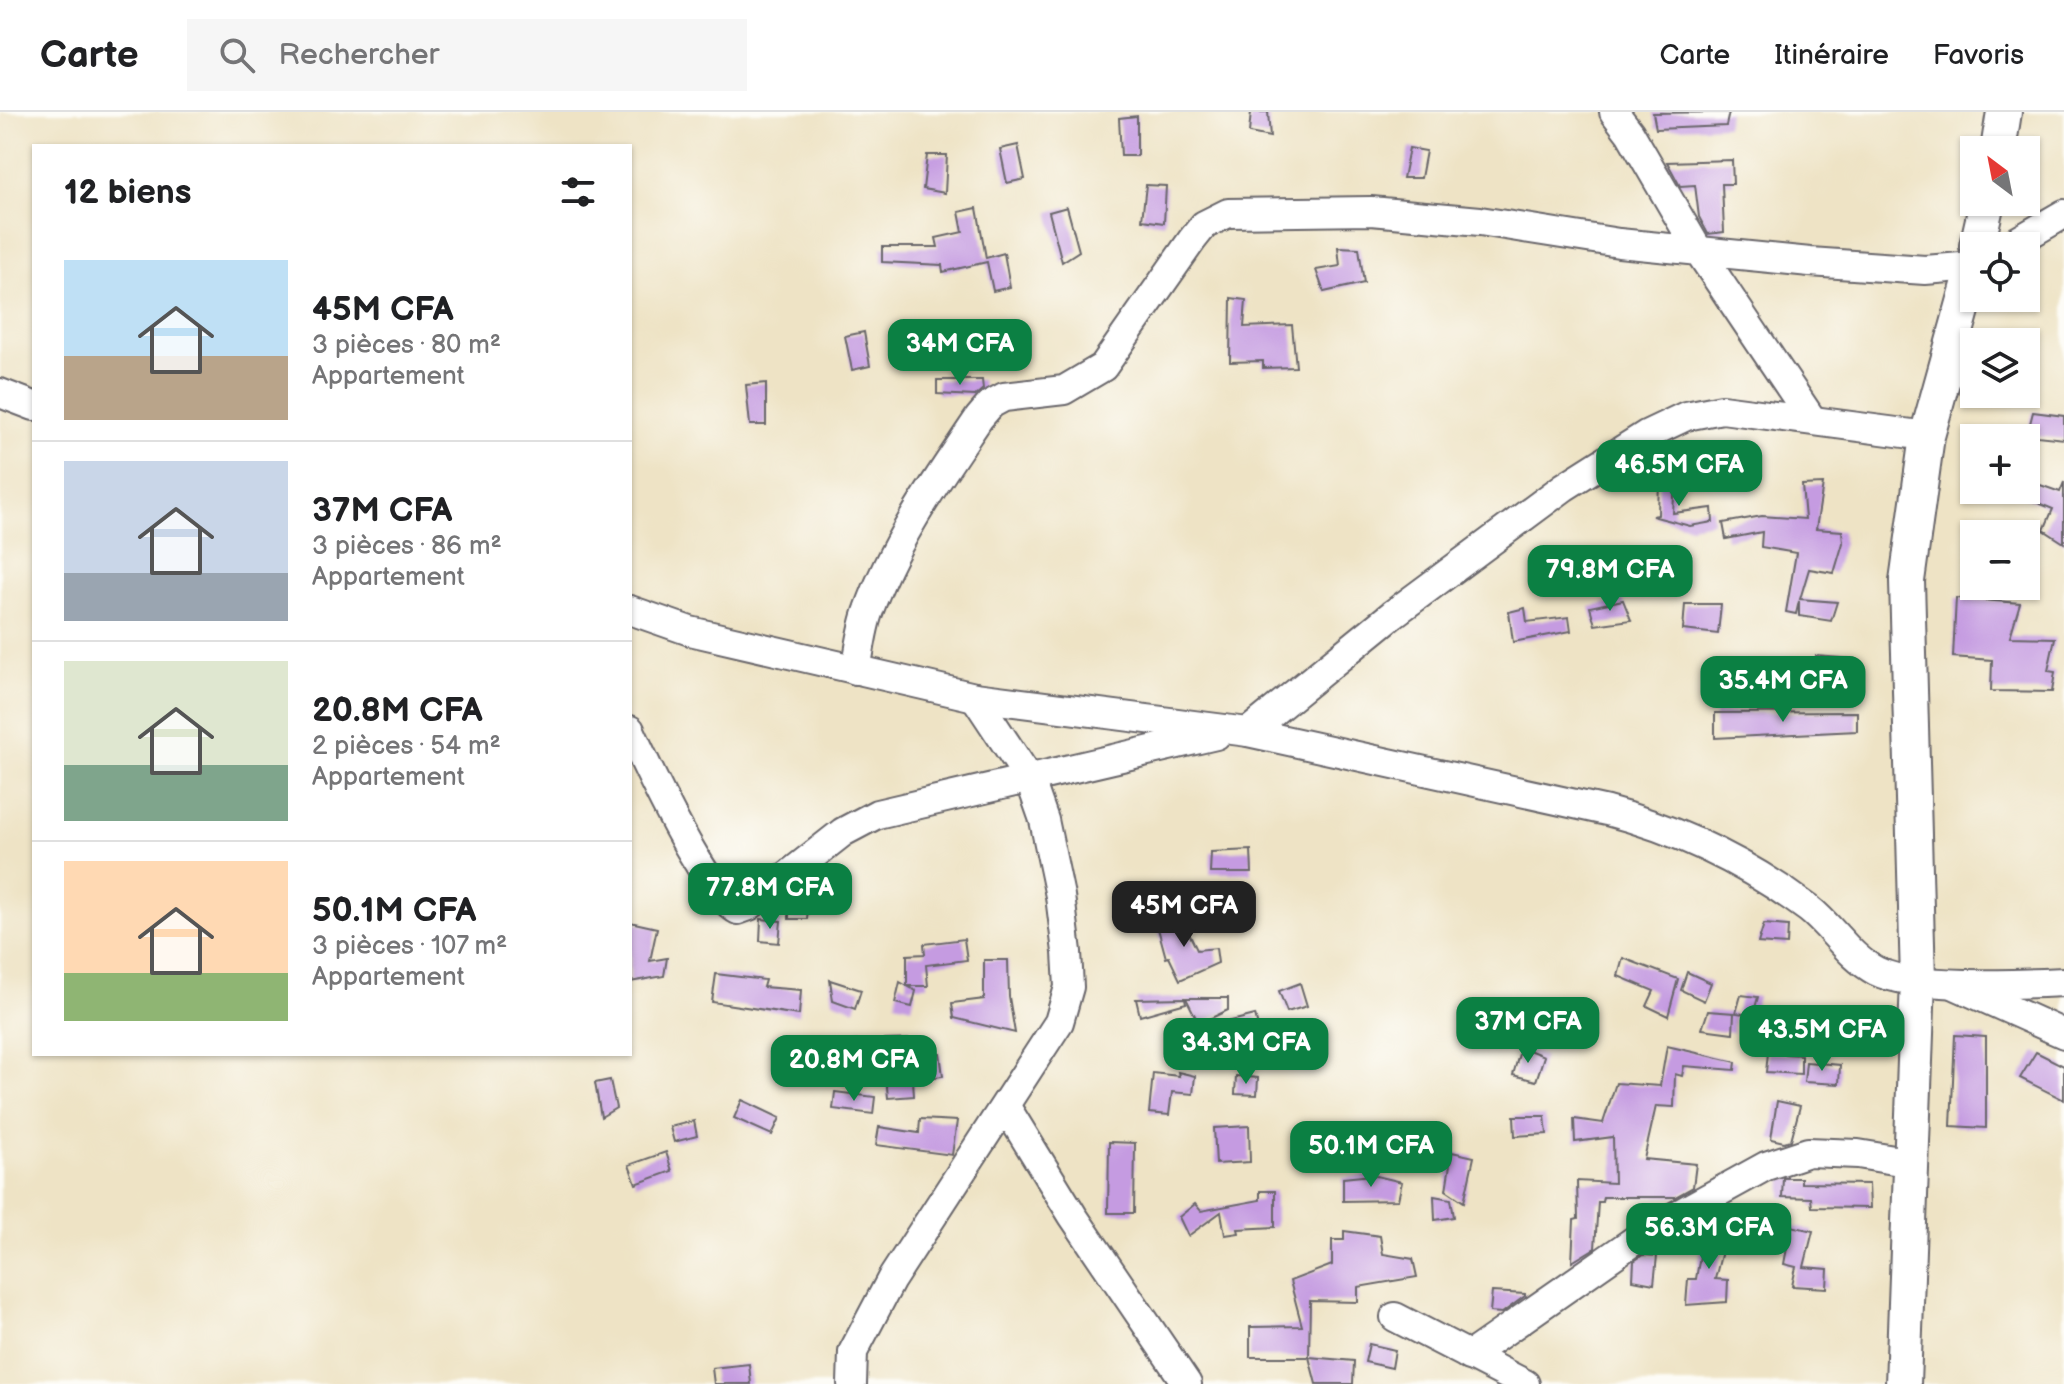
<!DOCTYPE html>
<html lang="fr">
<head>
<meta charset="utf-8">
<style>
  :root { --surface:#fff; --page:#f6f6f6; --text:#202124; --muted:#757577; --line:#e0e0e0; --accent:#0b8043 }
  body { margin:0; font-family:"Balsamiq Sans",sans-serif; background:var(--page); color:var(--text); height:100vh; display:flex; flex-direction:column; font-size:30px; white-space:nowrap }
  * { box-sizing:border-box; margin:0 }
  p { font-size:26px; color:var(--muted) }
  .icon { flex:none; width:44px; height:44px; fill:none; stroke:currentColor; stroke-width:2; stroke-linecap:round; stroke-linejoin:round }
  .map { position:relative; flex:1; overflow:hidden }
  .drawer { position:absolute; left:32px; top:32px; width:600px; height:912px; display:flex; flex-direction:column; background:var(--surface); border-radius:0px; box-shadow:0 2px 6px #0004 }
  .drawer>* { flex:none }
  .needle { width:52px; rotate:328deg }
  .controls { position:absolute; left:1960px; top:24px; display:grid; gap:16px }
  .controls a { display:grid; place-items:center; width:80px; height:80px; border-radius:0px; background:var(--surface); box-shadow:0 2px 6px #0004; font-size:40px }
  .price { position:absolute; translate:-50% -68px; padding:0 18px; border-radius:16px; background:var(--accent); color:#fff; font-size:26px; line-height:52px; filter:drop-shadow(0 2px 4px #0008) }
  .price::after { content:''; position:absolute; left:50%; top:48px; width:24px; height:18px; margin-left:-12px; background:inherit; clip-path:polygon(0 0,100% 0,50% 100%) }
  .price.selected { background:#222; color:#fff }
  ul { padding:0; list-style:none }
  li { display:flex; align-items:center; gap:24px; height:200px; padding:0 32px }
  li+li { border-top:2px solid var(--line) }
  li span { display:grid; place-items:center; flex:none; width:224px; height:160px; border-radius:0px; color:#555 }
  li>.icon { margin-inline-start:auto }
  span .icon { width:96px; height:96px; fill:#fffc; stroke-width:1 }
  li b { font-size:34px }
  h2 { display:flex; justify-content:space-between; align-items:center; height:96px; padding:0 32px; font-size:34px }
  header { display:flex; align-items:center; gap:48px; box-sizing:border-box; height:112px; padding:0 40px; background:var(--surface); border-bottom:2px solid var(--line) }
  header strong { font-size:38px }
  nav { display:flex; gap:44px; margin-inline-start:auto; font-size:28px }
  .search { width:560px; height:72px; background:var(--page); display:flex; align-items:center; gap:20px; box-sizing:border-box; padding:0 28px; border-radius:0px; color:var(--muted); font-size:30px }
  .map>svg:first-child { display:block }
  .building { fill:#c59be1 }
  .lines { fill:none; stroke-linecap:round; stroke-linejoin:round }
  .minor-casing { stroke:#69666b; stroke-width:32 }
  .major-casing { stroke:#69666b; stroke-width:38 }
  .minor { stroke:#fff; stroke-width:28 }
  .major { stroke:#fff; stroke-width:34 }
</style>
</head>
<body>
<header>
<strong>Carte</strong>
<div class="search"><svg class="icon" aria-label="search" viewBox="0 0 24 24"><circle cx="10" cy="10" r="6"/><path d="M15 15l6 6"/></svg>Rechercher</div>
<nav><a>Carte</a><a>Itinéraire</a><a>Favoris</a></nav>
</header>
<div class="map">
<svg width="2064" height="1272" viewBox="0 0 2064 1272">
  <rect width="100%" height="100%" fill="#fdfcf7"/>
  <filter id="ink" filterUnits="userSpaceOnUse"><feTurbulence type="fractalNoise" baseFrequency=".0125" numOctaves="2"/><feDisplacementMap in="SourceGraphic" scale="16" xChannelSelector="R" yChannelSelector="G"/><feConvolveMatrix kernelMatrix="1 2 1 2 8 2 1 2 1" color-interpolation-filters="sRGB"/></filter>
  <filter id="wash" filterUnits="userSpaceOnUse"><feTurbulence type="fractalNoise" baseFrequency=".006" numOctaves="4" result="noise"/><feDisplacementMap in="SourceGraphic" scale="32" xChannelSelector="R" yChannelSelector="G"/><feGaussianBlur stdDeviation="1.8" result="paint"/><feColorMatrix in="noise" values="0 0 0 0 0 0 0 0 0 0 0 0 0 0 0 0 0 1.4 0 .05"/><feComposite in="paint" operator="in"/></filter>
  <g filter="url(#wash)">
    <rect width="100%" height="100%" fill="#eee3c5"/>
    <g id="blocks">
      <g class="building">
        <polygon points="1251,0 1268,0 1270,25 1249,21"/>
        <polygon points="1729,0 1726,14 1656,17 1653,1"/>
        <polygon points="1137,4 1137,44 1121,44 1119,6"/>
        <polygon points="1018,33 1025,67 1007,71 1000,37"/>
        <polygon points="1409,36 1426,39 1421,66 1403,66"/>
        <polygon points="927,43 947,43 945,81 923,77"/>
        <polygon points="1732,48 1733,72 1722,72 1724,120 1708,122 1699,105 1695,73 1680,74 1667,50"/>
        <polygon points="1146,73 1166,74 1164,111 1142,108"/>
        <polygon points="1067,95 1079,139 1062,150 1049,100"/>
        <polygon points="977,96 986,146 1004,141 1010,175 993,179 987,150 943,160 942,153 882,150 882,135 938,135 936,126 963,120 959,100"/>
        <polygon points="1338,135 1359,136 1364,171 1324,180 1316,158 1340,154"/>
        <polygon points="1231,186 1246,188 1244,215 1292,213 1296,255 1263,256 1263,249 1230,250"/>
        <polygon points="864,220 870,254 852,258 845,224"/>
        <polygon points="937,268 982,268 983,277 975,284 937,282"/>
        <polygon points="766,271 766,313 750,313 746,273"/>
        <polygon points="2033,300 2064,304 2064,327 2027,323"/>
        <polygon points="1659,367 1675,368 1673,401 1712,396 1713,410 1690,414 1652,404 1658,403"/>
        <polygon points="2026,368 2060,380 2064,370 2064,431 2044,418 2053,397 2026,386"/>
        <polygon points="1823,372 1816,417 1842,419 1843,431 1834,461 1809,457 1800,487 1837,490 1831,509 1799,504 1799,489 1796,502 1786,500 1796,441 1761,435 1762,420 1726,427 1723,411 1762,404 1805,407 1802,373"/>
        <polygon points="1956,486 2020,491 2010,525 2055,526 2048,559 2055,560 2052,580 1991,579 1992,548 1953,545"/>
        <polygon points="1623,488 1631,508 1595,513 1590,495"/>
        <polygon points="1685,492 1721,492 1718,522 1683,518"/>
        <polygon points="1525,496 1527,510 1569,505 1571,519 1513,530 1509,500"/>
        <polygon points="1816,544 1854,547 1848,567 1815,562"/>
        <polygon points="1857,600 1857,619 1715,626 1715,601"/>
        <polygon points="1251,738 1252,761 1210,761 1211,740"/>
        <polygon points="789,787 809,787 807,807 789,807"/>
        <polygon points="1181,805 1197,838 1216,836 1218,851 1180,868 1169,845 1166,846 1156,809"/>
        <polygon points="761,807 781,809 779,831 760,829"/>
        <polygon points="630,810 657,816 650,849 667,846 664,864 630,870"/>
        <polygon points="1764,812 1788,814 1787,833 1758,831"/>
        <polygon points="964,827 967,848 926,853 928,874 907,874 907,843 925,842 924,832"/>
        <polygon points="1623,846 1678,867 1668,904 1647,894 1654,879 1618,864"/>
        <polygon points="984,848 1008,848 1009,885 1015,921 954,906 952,891 984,887"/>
        <polygon points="1687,860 1711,871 1704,889 1681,878"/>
        <polygon points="716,862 765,868 763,875 801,878 799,903 712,890"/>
        <polygon points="830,868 861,878 855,897 833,889"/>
        <polygon points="900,870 916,879 912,895 895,891"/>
        <polygon points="1300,871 1307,894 1287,900 1279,879"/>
        <polygon points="1741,883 1758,885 1753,903 1736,901"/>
        <polygon points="1185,886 1186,891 1140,904 1136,887"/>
        <polygon points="1186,886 1228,886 1228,898 1199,912"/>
        <polygon points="1708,899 1734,901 1733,921 1702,917"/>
        <polygon points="1255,903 1260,923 1234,938 1227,910"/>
        <polygon points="1955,923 1986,925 1986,1016 1951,1014"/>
        <polygon points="818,927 852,933 852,929 917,927 918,944 940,941 943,964 913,968 914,984 888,986 885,952 813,955"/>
        <polygon points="1667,934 1736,950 1735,958 1684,954 1682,964 1675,962 1674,995 1656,994 1644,1047 1696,1052 1693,1075 1675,1085 1603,1085 1602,1090 1598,1090 1595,1136 1572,1150 1574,1108 1578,1107 1577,1069 1614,1071 1613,1025 1575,1030 1574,1007 1603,1011 1616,971 1660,974"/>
        <polygon points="1521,935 1544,944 1536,969 1513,963"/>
        <polygon points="2036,940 2064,954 2064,988 2020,966"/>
        <polygon points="1768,941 1801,943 1801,962 1766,960"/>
        <polygon points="1806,950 1840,953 1839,972 1804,970"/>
        <polygon points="1178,960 1195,964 1193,982 1172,980 1169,1003 1149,1001 1153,961 1179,964"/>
        <polygon points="1236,964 1258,966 1257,983 1235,982"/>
        <polygon points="610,968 616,996 601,1005 595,971"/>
        <polygon points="835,980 875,985 873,1002 833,997"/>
        <polygon points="742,988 780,1006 772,1023 734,1006"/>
        <polygon points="1777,989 1800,994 1791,1028 1784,1030 1771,1027"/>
        <polygon points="1514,1004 1545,1004 1547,1022 1515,1024"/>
        <polygon points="920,1007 957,1009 952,1043 876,1033 879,1015 919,1021"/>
        <polygon points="694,1009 697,1024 674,1030 670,1015"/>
        <polygon points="1249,1014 1250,1050 1216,1052 1214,1016"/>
        <polygon points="1109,1030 1135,1031 1134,1101 1108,1101"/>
        <polygon points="666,1040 672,1059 636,1072 629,1053"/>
        <polygon points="1452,1040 1474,1045 1464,1090 1446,1078"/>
        <polygon points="1372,1063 1402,1070 1398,1088 1343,1089 1343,1066"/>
        <polygon points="1783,1066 1801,1066 1801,1071 1869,1072 1870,1096 1812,1095 1811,1086 1782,1085"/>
        <polygon points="1260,1079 1275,1079 1275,1115 1238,1117 1239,1121 1225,1123 1221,1100 1188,1124 1179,1105 1195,1092 1201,1099 1260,1088"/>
        <polygon points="1434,1084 1451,1087 1454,1105 1435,1108"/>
        <polygon points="1705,1114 1727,1119 1715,1167 1728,1168 1727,1190 1686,1193 1688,1167 1696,1167"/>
        <polygon points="1791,1114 1813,1119 1804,1155 1828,1157 1827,1176 1792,1174 1796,1155 1784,1152"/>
        <polygon points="1344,1119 1380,1124 1383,1142 1413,1147 1417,1165 1358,1175 1358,1190 1310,1189 1309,1245 1250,1245 1250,1215 1302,1214 1290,1169 1332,1153 1332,1128 1344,1128"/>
        <polygon points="1643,1143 1657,1144 1654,1172 1633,1168 1634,1149"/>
        <polygon points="1492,1180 1525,1182 1525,1184 1502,1201 1490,1200"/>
        <polygon points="1369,1232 1395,1238 1392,1256 1365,1250"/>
        <polygon points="1309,1245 1354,1249 1353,1272 1316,1272"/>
        <polygon points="749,1252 751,1272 714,1272 712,1256"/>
      </g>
    </g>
  </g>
  <g filter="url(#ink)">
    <use href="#blocks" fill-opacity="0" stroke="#69666b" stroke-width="2"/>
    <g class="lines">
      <g class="minor-casing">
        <g id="minor">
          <polyline points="1614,0 1630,21 1698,138 1812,308"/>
          <polyline points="2009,134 2064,102"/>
          <polyline points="0,281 34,294"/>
          <path d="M630,498l60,21 285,66 273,35 359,79c73,19 140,52 202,98 23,18 40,48 67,62 35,18 146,13 188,11"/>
          <path d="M856,558c4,-20 6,-42 13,-60 25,-70 69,-131 110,-192l12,-14 13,-7 60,-7 39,-23 89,-127 12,-15 24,-12 143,-2 109,10 139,22 191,19 115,8 49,-4"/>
          <path d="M630,618c17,37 75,163 108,180l11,-4 94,-74 34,-18 339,-79"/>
          <polyline points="1248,620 1393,502 1564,375 1646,323 1686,304 1722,297 1927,324"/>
          <polyline points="1957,874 2064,922"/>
          <polyline points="1006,995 1073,1104 1187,1272"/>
          <polyline points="1395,1205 1525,1272"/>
          <polyline points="1469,1244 1648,1119 1766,1054 1808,1040 1858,1042 1912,1051"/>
          <polyline points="852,1272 853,1240 891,1168 1059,910 1069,875 1067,840 1060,784 1044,708 1030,668 975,585"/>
        </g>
      </g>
      <g class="major-casing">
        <g id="major">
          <polyline points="1998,38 2004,0"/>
          <polyline points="1977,134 1987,90"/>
          <polyline points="1903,1272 1918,868 1907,469 1927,324 1974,155"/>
        </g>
      </g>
      <use href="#minor" class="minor"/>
      <use href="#major" class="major"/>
    </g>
  </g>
</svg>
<div class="controls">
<a><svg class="needle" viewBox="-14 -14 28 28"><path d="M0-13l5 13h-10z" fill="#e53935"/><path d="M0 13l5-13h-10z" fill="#757577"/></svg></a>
<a><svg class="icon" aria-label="locate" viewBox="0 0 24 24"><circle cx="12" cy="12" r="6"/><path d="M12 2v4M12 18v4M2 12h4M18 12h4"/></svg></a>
<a><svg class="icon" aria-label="layers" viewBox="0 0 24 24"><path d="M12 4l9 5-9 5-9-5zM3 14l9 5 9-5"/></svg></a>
<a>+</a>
<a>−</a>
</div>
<b class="price" style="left:960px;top:275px">34M CFA</b>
<b class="price" style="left:1679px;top:396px">46.5M CFA</b>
<b class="price" style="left:1610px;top:501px">79.8M CFA</b>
<b class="price" style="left:1783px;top:612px">35.4M CFA</b>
<b class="price" style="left:770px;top:819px">77.8M CFA</b>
<b class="price selected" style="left:1184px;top:837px">45M CFA</b>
<b class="price" style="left:1528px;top:953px">37M CFA</b>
<b class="price" style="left:1822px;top:961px">43.5M CFA</b>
<b class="price" style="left:1246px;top:974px">34.3M CFA</b>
<b class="price" style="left:854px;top:991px">20.8M CFA</b>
<b class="price" style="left:1371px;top:1077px">50.1M CFA</b>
<b class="price" style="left:1709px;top:1159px">56.3M CFA</b>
<section class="drawer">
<h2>12 biens<svg class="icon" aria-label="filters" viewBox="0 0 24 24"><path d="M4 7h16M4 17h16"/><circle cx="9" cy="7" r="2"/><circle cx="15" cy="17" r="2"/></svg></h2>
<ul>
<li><span style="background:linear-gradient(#bfe0f5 60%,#b9a48a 0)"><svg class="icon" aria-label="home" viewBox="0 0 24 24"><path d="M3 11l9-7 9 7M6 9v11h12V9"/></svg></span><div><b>45M CFA</b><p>3 pièces · 80 m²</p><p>Appartement</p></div></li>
<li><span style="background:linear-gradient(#c9d6e8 70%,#9aa5b1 0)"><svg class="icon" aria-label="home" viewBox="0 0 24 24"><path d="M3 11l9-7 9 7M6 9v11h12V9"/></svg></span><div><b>37M CFA</b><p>3 pièces · 86 m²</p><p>Appartement</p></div></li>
<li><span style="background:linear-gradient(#dfe7d0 65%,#7fa58c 0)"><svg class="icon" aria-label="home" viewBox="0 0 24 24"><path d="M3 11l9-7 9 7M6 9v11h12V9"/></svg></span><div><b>20.8M CFA</b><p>2 pièces · 54 m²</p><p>Appartement</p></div></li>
<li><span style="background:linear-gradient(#ffd9b3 70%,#8fb573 0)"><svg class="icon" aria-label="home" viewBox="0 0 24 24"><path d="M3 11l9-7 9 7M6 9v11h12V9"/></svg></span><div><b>50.1M CFA</b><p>3 pièces · 107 m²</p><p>Appartement</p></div></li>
</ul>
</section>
</div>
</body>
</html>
